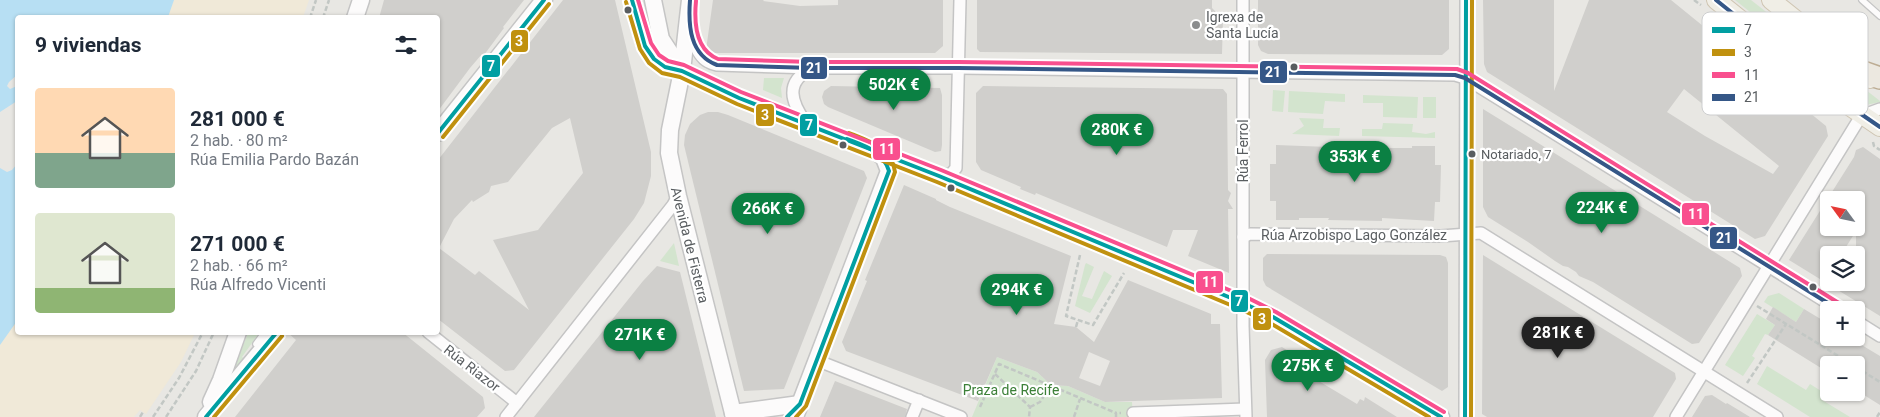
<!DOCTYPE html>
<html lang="es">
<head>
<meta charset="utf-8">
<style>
  :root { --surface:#fff; --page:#f6f6f7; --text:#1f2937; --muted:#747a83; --accent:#0b8043 }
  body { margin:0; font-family:Roboto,sans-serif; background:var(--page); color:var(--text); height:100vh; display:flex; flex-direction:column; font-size:19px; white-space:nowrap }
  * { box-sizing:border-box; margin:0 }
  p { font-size:16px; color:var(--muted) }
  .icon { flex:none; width:28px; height:28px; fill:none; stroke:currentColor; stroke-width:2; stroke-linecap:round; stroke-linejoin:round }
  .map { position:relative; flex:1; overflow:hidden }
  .sheet { position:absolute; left:15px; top:15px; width:425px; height:320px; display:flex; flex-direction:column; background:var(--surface); border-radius:5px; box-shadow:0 1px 4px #0004 }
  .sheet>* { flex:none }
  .needle { width:32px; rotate:303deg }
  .buttons { position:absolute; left:1820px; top:191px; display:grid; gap:10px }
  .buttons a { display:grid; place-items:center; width:45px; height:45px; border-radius:5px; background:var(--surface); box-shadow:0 1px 4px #0004; font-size:25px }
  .price { position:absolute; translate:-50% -42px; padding:0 11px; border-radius:18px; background:var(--accent); color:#fff; font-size:16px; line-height:32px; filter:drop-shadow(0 1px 2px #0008) }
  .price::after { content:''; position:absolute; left:50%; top:30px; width:15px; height:11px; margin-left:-8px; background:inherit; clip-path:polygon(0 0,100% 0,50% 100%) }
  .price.current { background:#222; color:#fff }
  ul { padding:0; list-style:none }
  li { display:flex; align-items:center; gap:15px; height:125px; padding:0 20px }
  li span { display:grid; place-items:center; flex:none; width:140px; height:100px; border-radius:5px; color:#555 }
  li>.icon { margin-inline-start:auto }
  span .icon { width:60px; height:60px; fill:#fffc; stroke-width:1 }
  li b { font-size:21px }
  h2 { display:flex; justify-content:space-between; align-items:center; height:60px; padding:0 20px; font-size:21px }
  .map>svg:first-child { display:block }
  .green { fill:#d3e4ce }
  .sand { fill:#f0e9d8 }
  .water { fill:#b7dff3 }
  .building { fill:#d0cfcc; fill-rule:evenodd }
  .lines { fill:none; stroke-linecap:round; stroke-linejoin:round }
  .lane-casing { stroke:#c4c4c4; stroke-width:8 }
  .street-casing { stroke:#c4c4c4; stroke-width:14 }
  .secondary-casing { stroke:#c5c5c5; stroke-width:19 }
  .primary-casing { stroke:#cfc5b2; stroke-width:20 }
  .highway-casing { stroke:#bdac93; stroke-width:24 }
  .path { stroke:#c2c7c4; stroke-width:2.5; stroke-dasharray:5 2.5; stroke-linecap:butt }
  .lane { stroke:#fcfbfb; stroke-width:5.5 }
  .street { stroke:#fcfbfb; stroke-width:11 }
  .secondary { stroke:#fcfbfb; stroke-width:16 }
  .primary { stroke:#f0eee6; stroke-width:18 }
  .highway { stroke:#ece8e0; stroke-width:21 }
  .bus-1-casing { stroke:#fff; stroke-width:8 }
  .bus-2-casing { stroke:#fff; stroke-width:8 }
  .bus-3-casing { stroke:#fff; stroke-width:8 }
  .bus-4-casing { stroke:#fff; stroke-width:8 }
  .bus-1 { stroke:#019fa2; stroke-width:4 }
  .bus-2 { stroke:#c0910f; stroke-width:4 }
  .bus-3 { stroke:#f94f8e; stroke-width:4 }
  .bus-4 { stroke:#355787; stroke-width:4 }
  .bus-dot { fill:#595d60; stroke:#fff; stroke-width:2 }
  .poi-dot { fill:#8b8d8e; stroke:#fff; stroke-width:2 }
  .labels { text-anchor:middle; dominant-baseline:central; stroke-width:4.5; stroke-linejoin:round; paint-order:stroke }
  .bus-label { font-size:13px; fill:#595d60; stroke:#fff; text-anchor:start }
  .poi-label { font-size:14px; fill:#595d60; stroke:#fff; text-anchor:start }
  .street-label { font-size:14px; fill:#595d60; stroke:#fff }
  .park-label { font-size:14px; fill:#3c8038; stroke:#fff }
  .key { fill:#fff; stroke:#cdcecf; stroke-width:1 }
  .key-label { font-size:14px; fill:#595d60 }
  .line-badge { stroke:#fff; stroke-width:2 }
  .badge-label { font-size:14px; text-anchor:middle; font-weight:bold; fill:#fff }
</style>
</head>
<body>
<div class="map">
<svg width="1880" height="417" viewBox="0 0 1880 417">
  <rect width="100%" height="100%" fill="#e8e7e3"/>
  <g class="green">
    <polygon points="1735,0 1751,0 1880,101 1880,102 1866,105"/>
    <polygon points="764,78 784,78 781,88 782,98 763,90"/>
    <polygon points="1273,90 1285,91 1283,112 1272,111"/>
    <polygon points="1289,91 1345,94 1345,102 1325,101 1323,114 1288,112"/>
    <polygon points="1363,95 1418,97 1417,118 1383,117 1383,103 1363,103"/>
    <rect x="1423" y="97" width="13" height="21"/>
    <polygon points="1299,118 1324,119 1323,128 1340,128 1339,136 1292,134 1304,126"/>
    <polygon points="1383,123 1413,124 1412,132 1426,134 1435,132 1435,138 1362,136 1362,129 1382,129"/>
    <polygon points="674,243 679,266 660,261"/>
    <polygon points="1086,263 1094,267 1082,296 1092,299 1104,271 1112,276 1090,313 1075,306 1085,265"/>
    <polygon points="1779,293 1804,309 1796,322 1764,302 1768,296"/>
    <polygon points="1757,314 1775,325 1768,335 1765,334 1752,356 1755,358 1743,376 1725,365"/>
    <polygon points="248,333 259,333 242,357 248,361 234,375 233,371"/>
    <polygon points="997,357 1037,372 1051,385 1068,386 1105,402 1132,402 1133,417 972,417"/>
    <polygon points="1767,366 1806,390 1810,384 1826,394 1822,400 1850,417 1810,417 1757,384"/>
  </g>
  <g class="sand">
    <polygon points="134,0 309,0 303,17 125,18"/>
    <polygon points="17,252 18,332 195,333 181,362 146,414 140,410 134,417 0,417 0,291"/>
  </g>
  <g class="water">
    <polygon points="0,0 174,0 168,17 18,18 17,75 9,82 7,86 10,89 17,86 17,101 0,112"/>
    <polygon points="17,164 17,321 0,345 0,168 7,172 12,170"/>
  </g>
  <g class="building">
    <polygon points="384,0 524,0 503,27 504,28 484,55 482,54 470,68 438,111 438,18 379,18"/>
    <path d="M563,0h52l36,152v24l-7,27 -10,16 -120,151 -9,1 -67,-52v-159zM570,118l13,55 -45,57 -45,10 36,70 -50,-39 -4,4 -36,-27 15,-29 18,-19 1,2 16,-10 2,-6 17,-4 44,-54z"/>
    <polygon points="713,0 764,0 763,1 800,6 838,5 838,0 943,0 943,46 935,53 708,53 706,50"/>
    <polygon points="977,0 1212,0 1212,8 1223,19 1222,54 980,52 977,49"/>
    <polygon points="1258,0 1449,0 1449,49 1442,55 1268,54 1261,51 1258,45"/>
    <path d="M1483,0h71v91l35,-91h82l155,126 2,10 -63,100 -10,3 -268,-167 -3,-8zM1684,89l95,77 -6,8 -68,-38 -38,-24z"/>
    <polygon points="831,86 940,88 942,95 942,145 941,151 935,152 828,107 824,104 822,97 824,91"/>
    <polygon points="983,86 1223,89 1227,94 1228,190 1231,193 1228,201 1233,209 1228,209 1229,273 1188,256 1198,230 1173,230 1167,247 1036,193 1035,195 1020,189 1021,187 981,170 976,162 976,93"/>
    <polygon points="1483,109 1740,268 1742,276 1699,343 1692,344 1593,282 1579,276 1576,272 1568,267 1563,266 1555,261 1528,242 1488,217 1483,207"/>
    <polygon points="708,112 718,112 728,115 864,171 867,178 784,389 744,391 684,145 685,135 690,124 700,115"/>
    <polygon points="1276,145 1329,147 1329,145 1382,145 1382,148 1412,148 1412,146 1435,146 1435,165 1441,165 1440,202 1435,202 1434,221 1382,218 1382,221 1328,220 1329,218 1299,218 1299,220 1276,220 1276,201 1270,201 1270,164 1276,164"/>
    <path d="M1863,147l17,12v157l-91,-56 65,-103 2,-7zM1829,200h27v28h-27zM1856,231v51h-27v-35l12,8z"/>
    <path d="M904,185l32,14v1l14,7 121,49 -17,68 22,3 18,15 34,-62 83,34v10h9l2,74 -117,4 -37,-16 -17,-1 -14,-13 -40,-15 -19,44 -132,-50 -4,-9 25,-61 -2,-1zM1089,352l21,9 -10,25 -21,-8z"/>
    <polygon points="1267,254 1440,255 1446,257 1448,263 1448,387 1442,391 1266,286 1263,280 1263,258"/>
    <polygon points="1483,255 1675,373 1676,379 1653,417 1487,417 1482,414"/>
    <polygon points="657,266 680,272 716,417 534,417 643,281"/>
    <polygon points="1773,307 1796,322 1804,309 1829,324 1829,338 1850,338 1880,356 1880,405 1856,390 1856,365 1829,365 1829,373 1768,335 1775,325 1766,319"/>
    <polygon points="287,332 402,332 483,397 485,408 477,417 235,417 296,340"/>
    <polygon points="1282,347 1322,372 1317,380 1357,404 1360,399 1364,401 1365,397 1397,417 1267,417 1265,360 1271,350"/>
    <polygon points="835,381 907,409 905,417 820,417"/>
    <polygon points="1712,395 1726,404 1727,403 1750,417 1692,417 1705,396"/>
  </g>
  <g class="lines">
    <g class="lane-casing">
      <g id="lane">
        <polyline points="1862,0 1880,16"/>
        <polyline points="256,344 265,332"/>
      </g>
    </g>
    <g class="street-casing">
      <g id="street">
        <polyline points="1243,0 1243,326 1246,417"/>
        <path d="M691,26c2,17 7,36 26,39l95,3h146l497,7 10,3 374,232"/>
        <path d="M806,123c-15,-21 -22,-41 6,-55"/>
        <polyline points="939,176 951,174 956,168 960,0"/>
        <polyline points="1243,237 1250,234 1441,236 1481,233 1777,417"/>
        <polyline points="1856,321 1880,336"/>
        <polyline points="428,332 517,403"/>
        <polyline points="816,360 961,417"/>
        <polyline points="1133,413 1245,409"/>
        <polyline points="506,417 673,205 678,196"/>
        <polyline points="912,417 919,400"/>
        <polyline points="1465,417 1466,0"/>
        <polyline points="1676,417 1861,116 1880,109"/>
      </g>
    </g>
    <g class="secondary-casing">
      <g id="secondary">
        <polyline points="632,0 645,46 654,59 665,67 682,71 739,98 939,176 1243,303 1273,317 1441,417"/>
        <polyline points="653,0 661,39 682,71"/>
        <polyline points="690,0 682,71 670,130 669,153 678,196 734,417"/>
        <polyline points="355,18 361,0"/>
        <polyline points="438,133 544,0"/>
        <polyline points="211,402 221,380 238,332"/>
        <polyline points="733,413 800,404"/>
        <polyline points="206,417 277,332"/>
        <polyline points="795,417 889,171 884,158 876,151"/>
      </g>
    </g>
    <g class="primary-casing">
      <g id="primary">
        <polyline points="1716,0 1842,101 1880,127"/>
        <polyline points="1771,0 1870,79"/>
      </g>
    </g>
    <g class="highway-casing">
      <polyline id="highway" points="1860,71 1880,78"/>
    </g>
    <g class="path">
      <polyline points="1694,0 1701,5"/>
      <polyline points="310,18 316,0"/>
      <polyline points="323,18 329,0"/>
      <polyline points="1873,142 1874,146 1880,150"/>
      <polyline points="1080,255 1066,316 1093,325 1124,273"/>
      <polyline points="1757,306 1853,365"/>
      <polyline points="1076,327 1078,320"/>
      <polyline points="1856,367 1880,382"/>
      <polyline points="995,374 1030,407 1029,417"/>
      <polyline points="1747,383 1786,324"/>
      <polyline points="980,407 999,364 1116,413"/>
      <polyline points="1030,407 1040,402 1051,385"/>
      <polyline points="140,417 143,412"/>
      <polyline points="153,417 179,378 203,332"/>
      <polyline points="166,417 196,371 214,332"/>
      <polyline points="1074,417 1080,399"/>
      <polyline points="1116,417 1116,413 1121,413"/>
      <polyline points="1877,417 1880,412"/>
    </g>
    <use href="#lane" class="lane"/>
    <use href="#street" class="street"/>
    <use href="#secondary" class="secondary"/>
    <use href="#primary" class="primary"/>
    <use href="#highway" class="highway"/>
    <g class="bus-1-casing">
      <g id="bus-1">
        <polyline points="632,0 645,46 654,59 665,67 682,71 739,98 939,176 1243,303 1273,317 1441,417"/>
        <polyline points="438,133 544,0"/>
        <polyline points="206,417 277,332"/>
        <path d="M787,417l13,-13 89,-233c-6,-20 -24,-25 -42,-32"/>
        <polyline points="1465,417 1466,0"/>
      </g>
    </g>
    <g class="bus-2-casing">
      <g id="bus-2">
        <polyline points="626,2 640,49 649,63 662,73 680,77 737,104 937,182 1240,309 1270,323 1429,417"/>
        <polyline points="443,137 549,4"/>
        <polyline points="214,417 282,336"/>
        <path d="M796,417l10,-11 89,-234c-3,-24 -26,-31 -46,-39"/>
        <polyline points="1471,417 1472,0"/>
      </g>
    </g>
    <g class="bus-3-casing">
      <g id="bus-3">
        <polyline points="638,0 651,43 659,55 668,61 684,65 741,92 941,170 1246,297 1276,312 1444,412"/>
        <path d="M696,1c-2,21 -1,49 22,58l94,3h146l499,7 11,4 374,232"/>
      </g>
    </g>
    <g class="bus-4-casing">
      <g id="bus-4">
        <path d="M690,0c-2,26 0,55 27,65l95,3h146l497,7 10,3 374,232"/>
        <polyline points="1716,0 1842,101 1880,127"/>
      </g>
    </g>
    <use href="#bus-1" class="bus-1"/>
    <use href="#bus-2" class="bus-2"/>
    <use href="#bus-3" class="bus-3"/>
    <use href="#bus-4" class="bus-4"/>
  </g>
  <g class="bus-dot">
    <circle cx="628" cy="10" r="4.5"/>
    <circle cx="1294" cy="67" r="4.5"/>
    <circle cx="843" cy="145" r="4.5"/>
    <circle cx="1472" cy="154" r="4.5"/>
    <circle cx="951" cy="188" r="4.5"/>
    <circle cx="1813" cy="287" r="4.5"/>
  </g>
  <circle class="poi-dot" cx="1196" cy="25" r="5"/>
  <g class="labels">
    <g class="bus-label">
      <text x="1481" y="154">Notariado, 7</text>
    </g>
    <g class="poi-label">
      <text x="1206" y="17">Igrexa de<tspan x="1206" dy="16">Santa Lucía</tspan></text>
    </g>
    <g class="street-label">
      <text transform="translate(1243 151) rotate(-90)">Rúa Ferrol</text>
      <text x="1354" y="235">Rúa Arzobispo Lago González</text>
      <text transform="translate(690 245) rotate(76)">Avenida de Fisterra</text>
      <text transform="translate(472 368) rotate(38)">Rúa Riazor</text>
    </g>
    <g class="park-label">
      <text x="1011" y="390">Praza de Recife</text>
    </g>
  </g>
  <rect x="1702" y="12" width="166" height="103" rx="8" class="key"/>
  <rect x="1712" y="27" width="23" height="6" fill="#019fa2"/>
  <rect x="1712" y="49" width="23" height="7" fill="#c0910f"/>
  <rect x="1712" y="72" width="23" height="6" fill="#f94f8e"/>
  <rect x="1712" y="94" width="23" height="7" fill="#355787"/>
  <g class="key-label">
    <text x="1744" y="35">7</text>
    <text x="1744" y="57">3</text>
    <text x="1744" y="80">11</text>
    <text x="1744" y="102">21</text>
  </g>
  <g class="line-badge">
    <rect x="510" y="29" width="19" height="24" rx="5" fill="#c0910f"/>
    <rect x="481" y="54" width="20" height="24" rx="5" fill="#019fa2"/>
    <rect x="800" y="56" width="28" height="24" rx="5" fill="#355787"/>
    <rect x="1259" y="60" width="29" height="24" rx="5" fill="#355787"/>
    <rect x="755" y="103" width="20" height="24" rx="5" fill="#c0910f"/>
    <rect x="799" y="113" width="19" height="24" rx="5" fill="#019fa2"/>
    <rect x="872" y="137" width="29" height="24" rx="5" fill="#f94f8e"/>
    <rect x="1681" y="202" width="29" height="24" rx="5" fill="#f94f8e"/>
    <rect x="1709" y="226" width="29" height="24" rx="5" fill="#355787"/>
    <rect x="1195" y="270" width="29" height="24" rx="5" fill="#f94f8e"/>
    <rect x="1230" y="289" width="19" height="24" rx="5" fill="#019fa2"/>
    <rect x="1252" y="307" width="20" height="24" rx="5" fill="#c0910f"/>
  </g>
  <g class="badge-label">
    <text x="519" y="46">3</text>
    <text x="491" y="71">7</text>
    <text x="814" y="73">21</text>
    <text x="1273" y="77">21</text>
    <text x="765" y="120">3</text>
    <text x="809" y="130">7</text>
    <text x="887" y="154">11</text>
    <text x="1696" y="219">11</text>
    <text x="1724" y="243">21</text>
    <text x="1210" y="287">11</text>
    <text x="1239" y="306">7</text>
    <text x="1262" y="324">3</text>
  </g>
</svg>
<div class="buttons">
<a><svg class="needle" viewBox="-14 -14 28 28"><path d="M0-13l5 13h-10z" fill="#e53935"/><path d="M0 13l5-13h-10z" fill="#747a83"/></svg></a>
<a><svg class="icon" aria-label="layers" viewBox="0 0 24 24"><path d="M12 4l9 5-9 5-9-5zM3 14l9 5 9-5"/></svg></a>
<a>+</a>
<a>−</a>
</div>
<b class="price" style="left:894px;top:111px">502K €</b>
<b class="price" style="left:1117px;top:156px">280K €</b>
<b class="price" style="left:1355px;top:183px">353K €</b>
<b class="price" style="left:1602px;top:234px">224K €</b>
<b class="price" style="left:768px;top:235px">266K €</b>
<b class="price" style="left:1017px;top:316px">294K €</b>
<b class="price current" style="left:1558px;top:359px">281K €</b>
<b class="price" style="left:640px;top:361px">271K €</b>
<b class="price" style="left:1308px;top:392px">275K €</b>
<section class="sheet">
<h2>9 viviendas<svg class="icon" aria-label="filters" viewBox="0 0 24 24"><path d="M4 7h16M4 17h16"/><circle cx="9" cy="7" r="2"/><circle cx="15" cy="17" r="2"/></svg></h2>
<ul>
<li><span style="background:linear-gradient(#ffd9b3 65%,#7fa58c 0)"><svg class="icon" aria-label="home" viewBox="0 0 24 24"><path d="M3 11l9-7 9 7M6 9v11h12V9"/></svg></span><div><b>281 000 €</b><p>2 hab. · 80 m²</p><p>Rúa Emilia Pardo Bazán</p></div></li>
<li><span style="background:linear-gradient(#dfe7d0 75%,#8fb573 0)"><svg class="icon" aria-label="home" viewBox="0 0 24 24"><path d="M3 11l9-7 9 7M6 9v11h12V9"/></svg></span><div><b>271 000 €</b><p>2 hab. · 66 m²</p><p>Rúa Alfredo Vicenti</p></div></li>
</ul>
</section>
</div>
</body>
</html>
